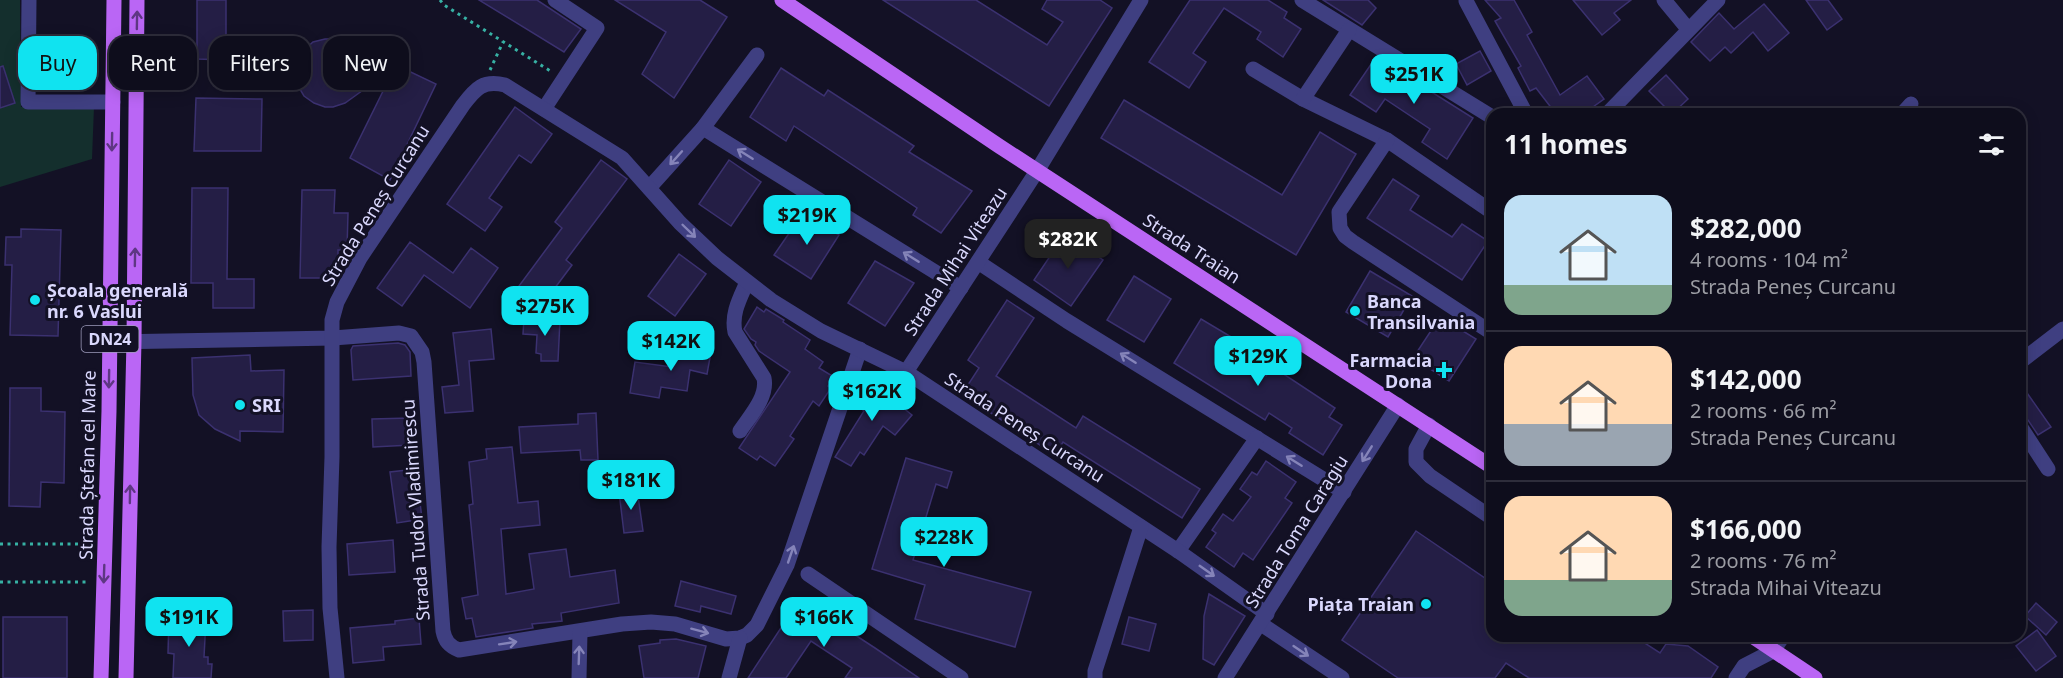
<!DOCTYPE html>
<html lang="en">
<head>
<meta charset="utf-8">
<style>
  :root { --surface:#0e0d1c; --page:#1c1b29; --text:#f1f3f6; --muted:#9b9ca3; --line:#2e2d3b; --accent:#10e3f0 }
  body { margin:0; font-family:"Noto Sans",sans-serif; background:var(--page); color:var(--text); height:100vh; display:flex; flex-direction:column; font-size:22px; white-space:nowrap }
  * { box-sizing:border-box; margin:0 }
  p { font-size:20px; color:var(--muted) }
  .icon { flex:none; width:33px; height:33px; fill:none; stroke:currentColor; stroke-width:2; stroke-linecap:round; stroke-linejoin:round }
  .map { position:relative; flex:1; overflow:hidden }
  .drawer { position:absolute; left:1486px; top:108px; width:540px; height:534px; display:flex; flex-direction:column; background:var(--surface); border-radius:18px; box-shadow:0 3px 15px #0003,0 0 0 2px var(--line) }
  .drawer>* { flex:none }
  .top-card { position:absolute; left:18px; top:36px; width:570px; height:54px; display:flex; gap:12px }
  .price { position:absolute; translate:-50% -51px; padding:0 14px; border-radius:12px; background:var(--accent); color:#111; font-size:20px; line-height:39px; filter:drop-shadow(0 2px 3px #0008) }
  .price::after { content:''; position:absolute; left:50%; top:36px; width:18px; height:14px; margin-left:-9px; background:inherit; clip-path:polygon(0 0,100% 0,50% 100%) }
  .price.active { background:#222; color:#fff }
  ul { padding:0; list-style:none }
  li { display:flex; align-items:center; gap:18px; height:150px; padding:0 18px }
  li+li { border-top:2px solid var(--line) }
  li span { display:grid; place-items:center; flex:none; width:168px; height:120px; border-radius:18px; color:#555 }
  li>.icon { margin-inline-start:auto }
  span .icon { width:72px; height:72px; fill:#fffc; stroke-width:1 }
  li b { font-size:26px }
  h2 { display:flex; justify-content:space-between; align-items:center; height:72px; padding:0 18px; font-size:26px }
  .chip { padding:0 21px; border-radius:18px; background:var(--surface); box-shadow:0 3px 15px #0003,0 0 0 2px var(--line); font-size:21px; line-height:54px }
  .chip.active { background:var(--accent); color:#111 }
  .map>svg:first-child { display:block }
  .green { fill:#142f2d }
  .building { fill:#241e45; stroke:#3b3170; stroke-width:1.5 }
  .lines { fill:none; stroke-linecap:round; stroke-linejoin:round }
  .path { stroke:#37b1a4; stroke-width:3; stroke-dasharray:3 4.5; stroke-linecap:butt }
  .minor { stroke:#3f3f81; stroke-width:15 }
  .major { stroke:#ba66f5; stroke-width:15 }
  .oneway { stroke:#5e3783 }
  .oneway2 { stroke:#8584b9 }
  .poi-dot { fill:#10e3f0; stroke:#131125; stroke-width:2 }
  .labels { text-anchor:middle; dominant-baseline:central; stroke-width:6; stroke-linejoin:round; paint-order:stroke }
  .shield { fill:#131125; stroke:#9e9cbc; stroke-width:1.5 }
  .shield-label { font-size:16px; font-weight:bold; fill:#dad8fd }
  .street-label { font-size:18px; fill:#dad8fd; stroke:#131125 }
  .poi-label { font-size:18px; font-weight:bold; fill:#dad8fd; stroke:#131125; text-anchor:start }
</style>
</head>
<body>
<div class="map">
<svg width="2063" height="678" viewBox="0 0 2063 678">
  <rect width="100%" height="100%" fill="#131125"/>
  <polygon class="green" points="0,0 20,0 21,107 94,107 92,159 0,187"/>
  <g class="building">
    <polygon points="197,0 226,0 226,60 197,59"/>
    <polygon points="479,0 537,0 581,29 564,52"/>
    <polygon points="615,0 700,0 727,17 674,98 642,74 666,32"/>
    <polygon points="883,0 976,0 1047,45 1063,22 1042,9 1047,0 1100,0 1112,8 1049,106"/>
    <polygon points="1190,0 1268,0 1287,12 1284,18 1301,29 1283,57 1257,39 1261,32 1224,8 1193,53 1206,62 1189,88 1149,62"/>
    <polygon points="1323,0 1368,0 1376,8 1362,25"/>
    <polygon points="1485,0 1514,0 1532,32 1527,35 1560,95 1587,76 1604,99 1583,114 1556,114 1536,88 1530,91 1518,68 1521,66 1495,21 1501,18"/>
    <polygon points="1573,0 1631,0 1614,13 1620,20 1602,35"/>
    <polygon points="1806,0 1828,0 1842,19 1827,30"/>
    <polygon points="1764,4 1789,33 1768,51 1753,32 1731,53 1725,47 1710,61 1691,42 1719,13 1734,29"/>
    <polygon points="49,37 83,37 81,90 47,89"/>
    <polygon points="325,39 337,39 348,44 357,52 363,62 366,88 345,103 333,107 325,107 314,103 304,96 298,86 295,74 297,62 304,50 313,42"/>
    <polygon points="1480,51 1491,71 1467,85 1456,64"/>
    <polygon points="1376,57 1473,118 1447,159 1422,142 1430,129 1385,99 1376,112 1350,95"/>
    <polygon points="396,65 436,84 390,180 350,158"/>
    <polygon points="3,66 15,103 0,108 0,67"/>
    <polygon points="781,68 824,96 828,90 914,146 909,152 972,191 941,233 913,215 917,208 794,126 786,141 750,117"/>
    <polygon points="1666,75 1688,99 1672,114 1649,91"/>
    <polygon points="196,98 262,99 261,151 194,151"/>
    <polygon points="1124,100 1282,195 1320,132 1356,154 1296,255 1101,138"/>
    <polygon points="515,107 552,134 531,163 519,155 489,198 502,207 485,231 447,204"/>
    <polygon points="601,160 627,179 566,260 572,265 540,308 516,290 562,228 555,222"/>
    <polygon points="729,160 761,182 731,226 699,204"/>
    <polygon points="1393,179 1419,196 1410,210 1452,237 1462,224 1488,241 1462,280 1367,218"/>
    <polygon points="192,188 228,188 227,279 254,279 254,308 213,308 213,283 191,283"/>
    <polygon points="302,190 335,190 334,213 348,213 347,250 338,250 338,278 300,278"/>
    <polygon points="803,213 839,235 811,279 774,255"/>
    <polygon points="21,229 61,230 58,336 10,335 12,265 5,265 6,237 21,237"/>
    <polygon points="1065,234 1103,260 1071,306 1034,280"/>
    <polygon points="410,242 453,273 471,248 498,268 470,308 424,275 402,306 377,288"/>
    <polygon points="679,254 706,274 675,316 648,296"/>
    <polygon points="875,261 914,283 885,326 848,303"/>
    <polygon points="1370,271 1412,296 1388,337 1346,312"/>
    <polygon points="1134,276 1171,299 1144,342 1107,320"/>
    <polygon points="1007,300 1034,318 996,376 1076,428 1083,416 1200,489 1182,518 1063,442 1055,455 962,394 979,368 968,360"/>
    <polygon points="757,307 764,312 766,309 784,320 783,322 810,340 805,349 823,362 819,368 834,377 828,386 831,388 819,406 813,401 790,436 794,439 775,466 760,456 757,460 739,448 790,372 759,351 755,345 756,342 751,339 744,329"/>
    <polygon points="1440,317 1476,339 1449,381 1413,358"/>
    <polygon points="524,319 560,320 558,361 541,361 541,354 536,353 537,335 523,334"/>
    <polygon points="1201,319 1238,341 1231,352 1266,376 1273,367 1335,408 1329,417 1342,425 1323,455 1289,433 1292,428 1269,413 1265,420 1174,363"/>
    <polygon points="491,329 494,359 469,361 473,411 445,413 442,387 459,385 453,333"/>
    <polygon points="699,338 713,341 707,374 690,370 687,391 661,387 659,398 630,393 635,362 672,367 675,352 696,355"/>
    <polygon points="398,343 405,345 410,352 411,376 353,380 351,350 353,346"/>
    <polygon points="250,355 251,371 284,370 283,432 240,431 240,441 215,429 199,415 193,395 192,358"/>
    <polygon points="871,382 912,415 895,435 883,426 864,455 860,452 851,466 835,457 864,411 854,402"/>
    <polygon points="2020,383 2051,427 2038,435 2028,420 2020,416"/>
    <polygon points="10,388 41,388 41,411 65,412 64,483 41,482 40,507 9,506"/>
    <polygon points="596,413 598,460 581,460 580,450 521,453 519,427 578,424 578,414"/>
    <polygon points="410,418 411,445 373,447 372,419"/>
    <polygon points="512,447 518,503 538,501 540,525 501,529 506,594 534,589 529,554 566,549 570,577 615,570 619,603 561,613 562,621 532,624 533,628 476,637 472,618 466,619 462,598 478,595 469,505 473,504 469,462 487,459 486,449"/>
    <polygon points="906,458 952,472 947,488 936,484 913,560 1031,592 1015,647 915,619 925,585 872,569"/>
    <polygon points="1266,461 1296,482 1285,498 1292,503 1253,560 1243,553 1234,567 1206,547 1216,533 1212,530 1223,514 1233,521 1251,497 1240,489 1252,472 1257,475"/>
    <polygon points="416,469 422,519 397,523 390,472"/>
    <polygon points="637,489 643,531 624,533 619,492"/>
    <polygon points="1416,531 1492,583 1492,636 1634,636 1660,653 1666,644 1688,646 1718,667 1711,678 1529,678 1506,663 1495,678 1398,678 1342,640"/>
    <polygon points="393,540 395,572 349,575 347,544"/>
    <polygon points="681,581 736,596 731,614 701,606 700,612 675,606"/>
    <polygon points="1209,594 1245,616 1214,665 1203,659 1204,616"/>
    <polygon points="800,599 875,648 919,678 845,678 852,668 811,641 786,678 748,678"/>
    <polygon points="2036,603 2057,622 2046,635 2025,616"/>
    <polygon points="313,610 313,640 284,641 283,611"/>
    <rect x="3" y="617" width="64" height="61"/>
    <polygon points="169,617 206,619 204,657 208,657 208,664 212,664 211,678 173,678 174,654 168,653"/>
    <polygon points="1129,617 1156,624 1149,651 1122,644"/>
    <polygon points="419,618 421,644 383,647 384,660 353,663 350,628 395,624 395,621"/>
    <polygon points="2037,630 2056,656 2036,671 2016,646"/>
    <polygon points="676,639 706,646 698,678 644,678 639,646 660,643 660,640"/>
  </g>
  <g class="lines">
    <g class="path">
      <polyline points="440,0 444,5 552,72"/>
      <polyline points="490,70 503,42"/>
      <polyline points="0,544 91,544"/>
      <polyline points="0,582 88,582"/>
    </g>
    <g class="minor">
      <polyline points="29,0 28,102 113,102"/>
      <polyline points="1302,0 1492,117"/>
      <polyline points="1664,0 1688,29"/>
      <polyline points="1466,1 1526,114"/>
      <polyline points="1253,69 1303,99 1387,140 1492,212"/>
      <polyline points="1303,99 1349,30"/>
      <polyline points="544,109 597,28 555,0"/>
      <polyline points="1607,114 1718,0"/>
      <polyline points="1902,114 1911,104"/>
      <polyline points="703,128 961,288"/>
      <polyline points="1387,140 1339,212 1340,228 1345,236 1353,242 1492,333"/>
      <polyline points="649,188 703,128 757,55"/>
      <polyline points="978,262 1067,321 1344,492"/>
      <path d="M110,342l223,-4 66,-5 12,3 11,16 2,10 19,269c2,10 6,15 16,19l163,-26 29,-2 24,2 51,15 14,-1 7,-3 10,-10 30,-60 73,-216"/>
      <polyline points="2020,362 2063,329"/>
      <polyline points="906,372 1037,171 1141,0"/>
      <polyline points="1429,425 1416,449 1416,462 1430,476 1492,518"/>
      <polyline points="2020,426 2048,469"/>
      <path d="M740,431c10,-15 28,-34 24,-53l-29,-46c-4,-18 5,-34 12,-50"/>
      <polyline points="1178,551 1257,438"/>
      <polyline points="808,574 961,678"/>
      <polyline points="1261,624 1342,678"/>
      <path d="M337,678l-7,-70 -1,-61 3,-90v-137l5,-18 23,-44 103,-153c13,-17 20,-25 42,-20l117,73 58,65 37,35 54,42 50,31 85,41 272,179 89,63"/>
      <polyline points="579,678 580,632"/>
      <polyline points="729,678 740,638"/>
      <polyline points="1095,678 1095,671 1141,527"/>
      <polyline points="1225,678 1398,405"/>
      <polyline points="1736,678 1744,666 1773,651 1783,636"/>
    </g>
    <g class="major">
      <polyline points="782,0 999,146 1492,467"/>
      <polyline points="1752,636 1815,678"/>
      <polyline points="101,678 109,411 114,0"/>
      <polyline points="126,678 134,341 137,0"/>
    </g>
  </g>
  <defs><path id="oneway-shaft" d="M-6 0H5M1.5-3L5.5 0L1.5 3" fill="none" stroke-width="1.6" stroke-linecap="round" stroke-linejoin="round" transform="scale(1.5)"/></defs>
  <g class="oneway">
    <use href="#oneway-shaft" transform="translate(137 20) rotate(-89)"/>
    <use href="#oneway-shaft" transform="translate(112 142) rotate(91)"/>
    <use href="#oneway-shaft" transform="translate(135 257) rotate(-89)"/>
    <use href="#oneway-shaft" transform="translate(109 379) rotate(91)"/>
    <use href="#oneway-shaft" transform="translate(130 494) rotate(-89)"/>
    <use href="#oneway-shaft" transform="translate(104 574) rotate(92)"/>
  </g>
  <g class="oneway2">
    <use href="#oneway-shaft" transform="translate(745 154) rotate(-148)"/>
    <use href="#oneway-shaft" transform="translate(676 158) rotate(132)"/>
    <use href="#oneway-shaft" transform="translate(689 231) rotate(44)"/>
    <use href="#oneway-shaft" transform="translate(911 257) rotate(-148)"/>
    <use href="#oneway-shaft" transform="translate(1128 358) rotate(-148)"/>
    <use href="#oneway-shaft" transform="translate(1367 454) rotate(122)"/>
    <use href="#oneway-shaft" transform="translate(1294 461) rotate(-148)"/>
    <use href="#oneway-shaft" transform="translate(791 554) rotate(-71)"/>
    <use href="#oneway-shaft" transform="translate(1207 571) rotate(35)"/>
    <use href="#oneway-shaft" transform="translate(700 631) rotate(15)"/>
    <use href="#oneway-shaft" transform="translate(508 643) rotate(-9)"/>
    <use href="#oneway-shaft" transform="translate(1301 651) rotate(34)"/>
    <use href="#oneway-shaft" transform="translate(579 655) rotate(-88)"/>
  </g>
  <g class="poi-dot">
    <circle cx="35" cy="300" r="6"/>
    <circle cx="1355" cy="311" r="6"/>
    <path d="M1441 361h6v6h6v6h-6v6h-6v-6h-6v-6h6z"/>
    <circle cx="240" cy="405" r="6"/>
    <circle cx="1426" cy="604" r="6"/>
  </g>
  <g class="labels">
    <rect class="shield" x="81.5" y="326" width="57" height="26" rx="4.5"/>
    <g class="shield-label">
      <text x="110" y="339">DN24</text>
    </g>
    <g class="street-label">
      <text transform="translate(375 205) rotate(-58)">Strada Peneș Curcanu</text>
      <text transform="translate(1192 248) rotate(33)">Strada Traian</text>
      <text transform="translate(955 261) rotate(-57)">Strada Mihai Viteazu</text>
      <text transform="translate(1025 427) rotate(33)">Strada Peneș Curcanu</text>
      <text transform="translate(87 465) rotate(-89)">Strada Ștefan cel Mare</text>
      <text transform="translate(415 510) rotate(-94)">Strada Tudor Vladimirescu</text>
      <text transform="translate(1296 531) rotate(-58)">Strada Toma Caragiu</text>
    </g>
    <g class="poi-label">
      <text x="47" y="290">Școala generală<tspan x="47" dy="21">nr. 6 Vaslui</tspan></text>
      <text x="1367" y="301">Banca<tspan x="1367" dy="21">Transilvania</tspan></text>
      <text x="1432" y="360" text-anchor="end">Farmacia<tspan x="1432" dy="21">Dona</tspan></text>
      <text x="252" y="405">SRI</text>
      <text x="1414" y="604" text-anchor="end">Piața Traian</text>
    </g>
  </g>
</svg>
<b class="price" style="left:1414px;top:105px">$251K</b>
<b class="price" style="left:807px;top:246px">$219K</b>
<b class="price active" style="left:1068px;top:270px">$282K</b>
<b class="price" style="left:545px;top:337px">$275K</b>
<b class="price" style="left:671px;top:372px">$142K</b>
<b class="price" style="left:1258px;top:387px">$129K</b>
<b class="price" style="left:872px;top:422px">$162K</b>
<b class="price" style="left:631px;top:511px">$181K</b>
<b class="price" style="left:944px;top:568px">$228K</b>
<b class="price" style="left:189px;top:648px">$191K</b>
<b class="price" style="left:824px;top:648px">$166K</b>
<div class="top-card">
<a class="chip active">Buy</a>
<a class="chip">Rent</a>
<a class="chip">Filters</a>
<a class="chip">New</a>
</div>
<section class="drawer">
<h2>11 homes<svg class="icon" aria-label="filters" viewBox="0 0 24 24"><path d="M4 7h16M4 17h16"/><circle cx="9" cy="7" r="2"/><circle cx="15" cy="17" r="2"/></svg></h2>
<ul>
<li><span style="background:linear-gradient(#bfe0f5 75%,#7fa58c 0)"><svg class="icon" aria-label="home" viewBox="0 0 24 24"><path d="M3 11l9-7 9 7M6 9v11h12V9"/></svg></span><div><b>$282,000</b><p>4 rooms · 104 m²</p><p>Strada Peneș Curcanu</p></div></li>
<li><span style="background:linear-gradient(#ffd9b3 65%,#9aa5b1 0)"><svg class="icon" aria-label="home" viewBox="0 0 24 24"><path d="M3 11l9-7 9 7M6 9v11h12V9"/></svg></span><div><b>$142,000</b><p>2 rooms · 66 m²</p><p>Strada Peneș Curcanu</p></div></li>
<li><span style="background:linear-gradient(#ffd9b3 70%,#7fa58c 0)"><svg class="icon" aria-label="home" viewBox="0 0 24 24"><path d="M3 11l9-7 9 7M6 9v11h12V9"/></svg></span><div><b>$166,000</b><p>2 rooms · 76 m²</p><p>Strada Mihai Viteazu</p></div></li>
</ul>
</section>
</div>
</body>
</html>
